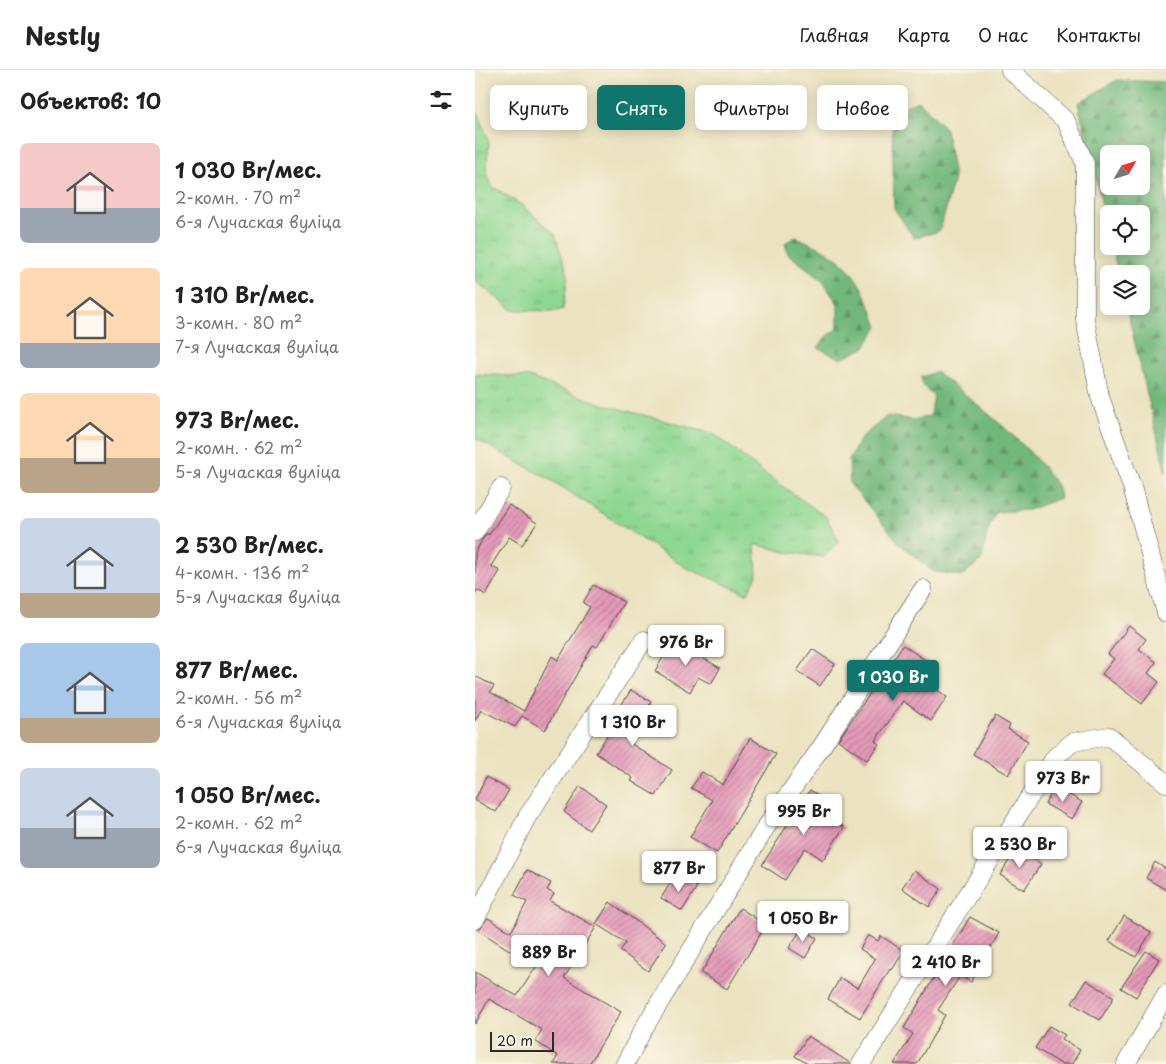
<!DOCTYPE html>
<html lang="ru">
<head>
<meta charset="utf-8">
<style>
  :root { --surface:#fff; --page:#f6f6f6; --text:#222; --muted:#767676; --line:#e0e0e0; --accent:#0f766e }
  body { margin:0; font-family:"Playpen Sans",sans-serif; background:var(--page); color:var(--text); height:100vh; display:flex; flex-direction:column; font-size:19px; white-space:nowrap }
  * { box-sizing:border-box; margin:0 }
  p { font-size:16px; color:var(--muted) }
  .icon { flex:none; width:28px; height:28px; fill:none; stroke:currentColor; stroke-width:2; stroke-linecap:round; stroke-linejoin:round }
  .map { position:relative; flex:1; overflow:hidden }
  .drawer { display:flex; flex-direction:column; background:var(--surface); width:475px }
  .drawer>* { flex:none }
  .guide { position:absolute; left:15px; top:15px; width:475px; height:45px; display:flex; gap:10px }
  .needle { width:32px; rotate:51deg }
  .controls { position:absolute; left:625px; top:75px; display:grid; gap:10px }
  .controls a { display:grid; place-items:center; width:50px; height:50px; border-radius:8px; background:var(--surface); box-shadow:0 2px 12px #0003; font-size:25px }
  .scale { position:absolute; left:15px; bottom:12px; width:64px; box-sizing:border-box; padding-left:5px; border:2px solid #2b2b2b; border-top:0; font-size:14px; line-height:18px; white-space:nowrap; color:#2b2b2b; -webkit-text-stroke:4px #fcf5e5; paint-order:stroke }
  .price { position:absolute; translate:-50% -42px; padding:0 11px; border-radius:5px; background:#fff; color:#222; font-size:16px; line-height:32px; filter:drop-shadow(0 1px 2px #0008) }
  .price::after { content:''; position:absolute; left:50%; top:30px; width:15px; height:11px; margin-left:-8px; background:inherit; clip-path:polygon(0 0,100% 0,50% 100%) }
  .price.current { background:var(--accent); color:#fff }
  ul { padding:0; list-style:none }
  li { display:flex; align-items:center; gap:15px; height:125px; padding:0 20px }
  li span { display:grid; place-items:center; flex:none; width:140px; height:100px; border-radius:8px; color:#555 }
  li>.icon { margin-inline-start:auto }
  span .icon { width:60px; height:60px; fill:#fffc; stroke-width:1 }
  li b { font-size:21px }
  h2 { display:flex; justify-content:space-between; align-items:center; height:60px; padding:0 20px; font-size:21px }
  .chip { padding:0 18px; border-radius:8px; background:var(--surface); box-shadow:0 2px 12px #0003; font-size:18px; line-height:45px }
  .chip.current { background:var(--accent); color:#fff }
  header { display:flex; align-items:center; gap:30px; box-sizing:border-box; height:70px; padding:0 25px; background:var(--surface); border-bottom:1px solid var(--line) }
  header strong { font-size:24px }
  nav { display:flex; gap:28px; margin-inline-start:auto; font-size:18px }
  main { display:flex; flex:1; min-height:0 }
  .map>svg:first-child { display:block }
  .grass { fill:url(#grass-tufts); stroke:#5c815f }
  .forest { fill:url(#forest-firs); stroke:#4e7254; fill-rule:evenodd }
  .building { fill:url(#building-hatch) }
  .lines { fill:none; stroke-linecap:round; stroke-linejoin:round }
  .minor-casing { stroke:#484641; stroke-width:19 }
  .minor { stroke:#fff; stroke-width:18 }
</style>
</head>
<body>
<header>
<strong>Nestly</strong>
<nav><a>Главная</a><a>Карта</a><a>О нас</a><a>Контакты</a></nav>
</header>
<main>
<section class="drawer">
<h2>Объектов: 10<svg class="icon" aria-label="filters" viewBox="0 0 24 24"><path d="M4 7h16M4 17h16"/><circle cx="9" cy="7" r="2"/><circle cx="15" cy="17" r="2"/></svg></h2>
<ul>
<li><span style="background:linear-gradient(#f6c9c9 65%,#9aa5b1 0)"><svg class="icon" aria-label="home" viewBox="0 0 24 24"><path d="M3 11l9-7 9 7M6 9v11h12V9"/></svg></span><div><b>1 030 Br/мес.</b><p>2-комн. · 70 m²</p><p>6-я Лучаская вуліца</p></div></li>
<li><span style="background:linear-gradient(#ffd9b3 75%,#9aa5b1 0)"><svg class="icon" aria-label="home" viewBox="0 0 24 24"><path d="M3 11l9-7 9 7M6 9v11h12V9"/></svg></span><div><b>1 310 Br/мес.</b><p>3-комн. · 80 m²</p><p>7-я Лучаская вуліца</p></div></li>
<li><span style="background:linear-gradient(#ffd9b3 65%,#b9a48a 0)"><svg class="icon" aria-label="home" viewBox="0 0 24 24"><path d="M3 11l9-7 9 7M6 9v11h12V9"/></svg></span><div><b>973 Br/мес.</b><p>2-комн. · 62 m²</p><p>5-я Лучаская вуліца</p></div></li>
<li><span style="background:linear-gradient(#c9d6e8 75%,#b9a48a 0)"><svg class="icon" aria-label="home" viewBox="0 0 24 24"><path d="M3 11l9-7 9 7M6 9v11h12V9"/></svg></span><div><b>2 530 Br/мес.</b><p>4-комн. · 136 m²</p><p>5-я Лучаская вуліца</p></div></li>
<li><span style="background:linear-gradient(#a9c7e8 75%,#b9a48a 0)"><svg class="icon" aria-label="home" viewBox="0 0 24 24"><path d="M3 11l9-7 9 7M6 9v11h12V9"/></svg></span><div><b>877 Br/мес.</b><p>2-комн. · 56 m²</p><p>6-я Лучаская вуліца</p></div></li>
<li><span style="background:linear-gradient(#c9d6e8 60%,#9aa5b1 0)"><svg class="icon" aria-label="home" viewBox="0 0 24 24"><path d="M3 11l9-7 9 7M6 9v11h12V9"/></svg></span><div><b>1 050 Br/мес.</b><p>2-комн. · 62 m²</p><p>6-я Лучаская вуліца</p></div></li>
</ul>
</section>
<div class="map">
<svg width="691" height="994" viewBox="0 0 691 994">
  <defs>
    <pattern id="grass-tufts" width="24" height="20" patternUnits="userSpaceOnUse" patternTransform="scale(1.25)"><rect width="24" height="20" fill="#8ed793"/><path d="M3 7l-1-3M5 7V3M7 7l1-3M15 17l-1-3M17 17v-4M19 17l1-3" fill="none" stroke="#7bb97f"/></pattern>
    <pattern id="forest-firs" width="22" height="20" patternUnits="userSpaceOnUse" patternTransform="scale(1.25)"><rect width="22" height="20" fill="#72b87d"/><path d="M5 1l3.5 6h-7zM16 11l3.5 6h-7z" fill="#5e9667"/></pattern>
    <pattern id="building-hatch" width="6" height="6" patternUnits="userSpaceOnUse" patternTransform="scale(1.25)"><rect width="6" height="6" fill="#e59ab9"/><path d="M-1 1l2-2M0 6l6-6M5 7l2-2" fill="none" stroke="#ba7e97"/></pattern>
  </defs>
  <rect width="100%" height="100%" fill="#fcf5e5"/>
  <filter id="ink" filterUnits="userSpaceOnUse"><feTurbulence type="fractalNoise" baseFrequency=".02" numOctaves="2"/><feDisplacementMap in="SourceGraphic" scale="10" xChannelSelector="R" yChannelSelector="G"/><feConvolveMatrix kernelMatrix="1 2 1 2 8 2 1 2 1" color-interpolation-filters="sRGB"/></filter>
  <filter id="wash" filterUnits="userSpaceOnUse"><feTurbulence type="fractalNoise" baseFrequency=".0096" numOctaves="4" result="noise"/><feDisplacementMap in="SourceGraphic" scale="20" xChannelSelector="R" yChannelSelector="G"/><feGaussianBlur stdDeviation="1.12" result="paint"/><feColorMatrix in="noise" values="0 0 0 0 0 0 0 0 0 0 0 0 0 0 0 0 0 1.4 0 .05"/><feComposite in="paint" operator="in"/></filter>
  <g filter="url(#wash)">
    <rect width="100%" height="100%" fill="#eae2c0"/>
    <g class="grass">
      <polygon points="0,41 4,44 14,73 11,100 17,116 48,136 80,164 93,205 88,239 82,241 38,240 0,211"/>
      <polygon points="0,304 54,307 127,334 239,364 286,401 351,447 364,471 349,487 311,482 280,474 282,506 272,524 210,497 84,415 0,368"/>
    </g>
    <g class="forest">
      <path d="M642,10l49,2v391l-40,-167h15v-32h-23l-6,-28h29v-32h-32v20l-31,-131zM634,84h32v32h-32z"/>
      <polygon points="444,31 471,59 479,108 465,161 439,168 419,138 417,51 422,39"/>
      <path d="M321,167c54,22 62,37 82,90l-14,21 -23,11 -23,-11 7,-10 13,-10v-24l-17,-25 -33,-25 -3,-11z"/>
      <path d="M461,302c40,31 92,71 120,112 3,4 3,10 4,14l-32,12 -32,2 -9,20 -5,27 -20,17 -30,-5 -31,-26 -51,-61 -1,-25 13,-22 25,-21 26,4 17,-4 4,-19 -11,-11 -2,-9z"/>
    </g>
    <g id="blocks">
      <g class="building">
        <polygon points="34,435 62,453 47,475 34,467 16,496 25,501 11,525 2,520 0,524 0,483 7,470 12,463 14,465"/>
        <polygon points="118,515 149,532 122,577 118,575 70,660 47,646 40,657 6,640 0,651 0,606 19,616 15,622 49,641 77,586 83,590 115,537 108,533"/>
        <polygon points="654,556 671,569 664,579 681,592 673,603 684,612 667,634 627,604 639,589 633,584"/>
        <polygon points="198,570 245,598 236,614 223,607 215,622 180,601"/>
        <polygon points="428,575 453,592 445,603 463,616 461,619 472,627 456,651 428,631 400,671 404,674 392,690 363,670"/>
        <polygon points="337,579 360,594 345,616 322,601"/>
        <polygon points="156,620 176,632 155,673 197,700 181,726 156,711 158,708 121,683 140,653 136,651"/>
        <polygon points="520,646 535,655 533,659 553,671 533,705 498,684"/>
        <polygon points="275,668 301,684 242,783 215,767 237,730 216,718 227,702 248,715"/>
        <polygon points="11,707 34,720 21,742 0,730"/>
        <polygon points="105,716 131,734 114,760 89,742"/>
        <polygon points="580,717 607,732 597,749 570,734"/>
        <polygon points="335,720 355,733 348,744 369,757 348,790 330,778 310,810 287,795"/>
        <polygon points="542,778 566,794 549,820 525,805"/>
        <polygon points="680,792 691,799 691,820 671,808"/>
        <polygon points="52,800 76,813 72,820 79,824 75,831 121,857 89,908 146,942 114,994 78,994 83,986 60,971 67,960 14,929 0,954 0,902 42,926 61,897 3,860 13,848 36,862 52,832 39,825"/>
        <polygon points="439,800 466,819 454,837 427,818"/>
        <polygon points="201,804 222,817 207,841 186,828"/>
        <polygon points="135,832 191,873 173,901 145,881 151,873 121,854"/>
        <polygon points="265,838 291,855 252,919 226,903"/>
        <polygon points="649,846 676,862 661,887 634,871"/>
        <polygon points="495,847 524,863 496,912 485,906 463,940 470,945 442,994 419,994 438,964 429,958"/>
        <polygon points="327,858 342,868 330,888 314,878"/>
        <polygon points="393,865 403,871 406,866 429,881 417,900 415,899 385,948 353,929 365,908 383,918 400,889 385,879"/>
        <polygon points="671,881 684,889 661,927 646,918"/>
        <polygon points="611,910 639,927 625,950 597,933"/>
        <polygon points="574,956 590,965 587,969 605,980 597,994 586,994 560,978"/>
        <polygon points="333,966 375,993 375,994 333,994 320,986"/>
      </g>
    </g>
  </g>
  <g filter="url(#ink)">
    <use href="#blocks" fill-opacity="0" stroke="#484641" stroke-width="1"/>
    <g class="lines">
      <g class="minor-casing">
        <g id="minor">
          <polyline points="535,0 591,51 610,93 610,249 625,327 657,417 691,543"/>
          <polyline points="0,462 26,418"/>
          <polyline points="0,850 52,747 169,570"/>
          <polyline points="150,994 169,958 291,757 347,676 448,519"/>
          <polyline points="386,994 580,687 598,672 634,666 691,713"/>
          <polyline points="651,994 691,924"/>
        </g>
      </g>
      <use href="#minor" class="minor"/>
    </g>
  </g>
</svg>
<div class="controls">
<a><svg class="needle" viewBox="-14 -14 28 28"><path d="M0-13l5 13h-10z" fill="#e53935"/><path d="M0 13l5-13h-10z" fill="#767676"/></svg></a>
<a><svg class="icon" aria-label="locate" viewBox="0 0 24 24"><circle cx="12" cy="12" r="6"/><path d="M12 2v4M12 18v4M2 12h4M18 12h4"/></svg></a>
<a><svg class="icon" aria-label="layers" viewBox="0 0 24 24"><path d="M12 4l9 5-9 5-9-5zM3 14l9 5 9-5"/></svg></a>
</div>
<div class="scale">20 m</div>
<b class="price" style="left:211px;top:597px">976 Br</b>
<b class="price current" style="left:418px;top:632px">1 030 Br</b>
<b class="price" style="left:158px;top:677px">1 310 Br</b>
<b class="price" style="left:588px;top:733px">973 Br</b>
<b class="price" style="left:329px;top:766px">995 Br</b>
<b class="price" style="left:545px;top:799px">2 530 Br</b>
<b class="price" style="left:204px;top:823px">877 Br</b>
<b class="price" style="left:328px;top:873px">1 050 Br</b>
<b class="price" style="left:74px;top:907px">889 Br</b>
<b class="price" style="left:471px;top:917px">2 410 Br</b>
<div class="guide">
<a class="chip">Купить</a>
<a class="chip current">Снять</a>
<a class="chip">Фильтры</a>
<a class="chip">Новое</a>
</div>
</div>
</main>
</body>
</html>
